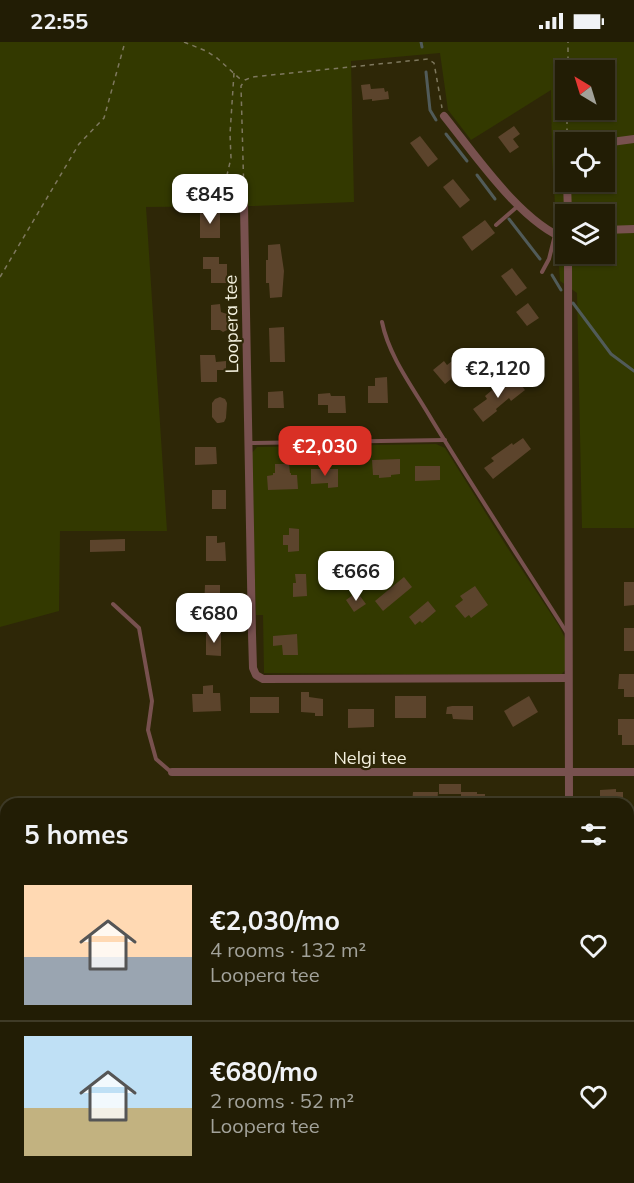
<!DOCTYPE html>
<html lang="en">
<head>
<meta charset="utf-8">
<style>
  :root { --surface:#221d05; --page:#2e2a13; --text:#f1f3f6; --muted:#a2a29a; --line:#3f3b27; --accent:#d93025 }
  body { margin:0; font-family:Mulish,sans-serif; background:var(--page); color:var(--text); height:100vh; display:flex; flex-direction:column; font-size:22px; white-space:nowrap }
  * { box-sizing:border-box; margin:0 }
  p { font-size:20px; color:var(--muted) }
  .icon { flex:none; width:33px; height:33px; fill:none; stroke:currentColor; stroke-width:2; stroke-linecap:round; stroke-linejoin:round }
  .map { position:relative; flex:1; overflow:hidden }
  .details { position:absolute; left:0px; top:756px; width:634px; height:386px; display:flex; flex-direction:column; background:var(--surface); border-radius:18px 18px 0 0; box-shadow:0 2px 4px #0004,0 0 0 2px var(--line) }
  .details>* { flex:none }
  .needle { width:39px; rotate:322deg }
  .fabs { position:absolute; left:555px; top:18px; display:grid; gap:12px }
  .fabs a { display:grid; place-items:center; width:60px; height:60px; border-radius:0px; background:var(--surface); box-shadow:0 2px 4px #0004,0 0 0 2px var(--line); font-size:30px }
  .price { position:absolute; translate:-50% -51px; padding:0 14px; border-radius:12px; background:#fff; color:#222; font-size:20px; line-height:39px; filter:drop-shadow(0 2px 3px #0008) }
  .price::after { content:''; position:absolute; left:50%; top:36px; width:18px; height:14px; margin-left:-9px; background:inherit; clip-path:polygon(0 0,100% 0,50% 100%) }
  .price.active { background:var(--accent); color:#fff }
  ul { padding:0; list-style:none }
  li { display:flex; align-items:center; gap:18px; height:150px; padding:0 24px }
  li+li { border-top:2px solid var(--line) }
  li span { display:grid; place-items:center; flex:none; width:168px; height:120px; border-radius:0px; color:#555 }
  li>.icon { margin-inline-start:auto }
  span .icon { width:72px; height:72px; fill:#fffc; stroke-width:1 }
  li b { font-size:26px }
  h2 { display:flex; justify-content:space-between; align-items:center; height:72px; padding:0 24px; font-size:26px }
  .status { display:flex; justify-content:space-between; align-items:center; height:42px; padding:0 30px; background:var(--surface); direction:ltr }
  .status svg { height:16px; fill:currentColor }
  .map>svg:first-child { display:block }
  .green { fill:#333900; fill-rule:evenodd }
  .lines { fill:none; stroke-linecap:round; stroke-linejoin:round }
  .stream { stroke:#515b59; stroke-width:3 }
  .building { fill:#5c442c }
  .path { stroke:#7e785e; stroke-width:1.5; stroke-dasharray:4.5 4.5; stroke-linecap:butt }
  .service { stroke:#78514f; stroke-width:4 }
  .minor { stroke:#78514f; stroke-width:8 }
  .labels { text-anchor:middle; dominant-baseline:central; stroke-width:4.5; stroke-linejoin:round; paint-order:stroke }
  .street-label { font-size:18px; fill:#f5f2e0; stroke:#2e2707 }
</style>
</head>
<body>
<div class="status"><b>22:55</b><svg viewBox="0 0 49 12"><path d="M0 12V9h3v3zM5 12V6h3v6zM10 12V3h3v9zM15 12V0h3v12zM26 1h20v11H26zM47 4h2v5h-2z"/></svg></div>
<div class="map">
<svg width="634" height="1141" viewBox="0 0 634 1141">
  <rect width="100%" height="100%" fill="#2e2707"/>
  <g class="green">
    <path d="M0,0h634v486h-52l-5,-235 -17,-12 -8,-123 -1,-68 -80,50 -23,-30 -8,-57 -89,8 3,141 -101,4 -107,1 21,324h-107l-1,80 -59,16zM566,28h38v40h-38zM566,100h38v40h-38zM566,172h38v40h-38z"/>
    <polygon points="436,402 445,406 507,505 559,584 566,598 566,627 561,633 264,631 263,573 256,573 251,412 257,405"/>
    <polygon points="0,851 6,852 6,941 0,939"/>
    <polygon points="6,943 6,1013 0,1008 0,956"/>
    <polygon points="120,1136 214,1136 198,1141 119,1141"/>
    <polygon points="219,1136 481,1136 464,1141 236,1141"/>
  </g>
  <g class="lines">
    <g class="stream">
      <polyline points="421,0 422,5"/>
      <polyline points="426,30 430,68 436,78"/>
      <polyline points="446,92 467,119"/>
      <polyline points="477,133 495,157"/>
      <polyline points="509,177 540,217"/>
      <polyline points="552,233 561,248"/>
      <polyline points="573,261 611,312 634,329"/>
    </g>
  </g>
  <g class="building">
    <polygon points="370,42 371,47 384,46 385,50 388,49 389,57 372,59 372,57 363,58 361,43"/>
    <polygon points="514,84 520,92 513,97 519,105 510,111 498,95"/>
    <polygon points="420,94 438,117 428,125 410,101"/>
    <polygon points="453,137 470,158 460,166 443,145"/>
    <rect x="200" y="170" width="20" height="26"/>
    <polygon points="485,178 495,191 472,209 462,195"/>
    <polygon points="280,202 284,229 282,255 270,256 269,241 266,241 266,218 268,218 268,203"/>
    <polygon points="203,215 219,215 219,222 227,222 227,241 211,241 211,227 203,227"/>
    <polygon points="512,226 527,246 516,254 501,234"/>
    <polygon points="528,261 539,276 527,284 516,270"/>
    <polygon points="220,262 221,270 227,272 227,288 223,290 220,288 211,288 211,263"/>
    <polygon points="284,285 285,320 270,320 269,286"/>
    <polygon points="200,313 215,313 216,320 226,319 226,328 217,328 217,340 201,340"/>
    <polygon points="456,316 466,328 453,339 451,337 445,342 433,328 444,319 447,323"/>
    <polygon points="387,335 388,361 368,361 368,344 375,344 375,336"/>
    <polygon points="515,335 525,348 511,359 509,356 496,367 497,369 483,380 473,367 487,357 485,354 498,343 501,346"/>
    <polygon points="283,349 284,366 268,366 268,350"/>
    <polygon points="330,351 331,354 345,354 346,371 328,371 328,363 318,363 318,352"/>
    <polygon points="220,355 225,357 227,361 226,376 224,380 219,381 217,381 212,375 212,361 215,357"/>
    <polygon points="523,396 531,407 493,437 484,426 494,419 491,416 512,401 513,403"/>
    <polygon points="195,405 216,405 217,422 195,423"/>
    <polygon points="400,417 400,432 391,433 391,435 379,436 379,433 373,433 372,418"/>
    <polygon points="275,422 289,422 290,431 291,431 291,433 297,433 298,447 268,448 267,434 273,433 273,431 275,431"/>
    <polygon points="415,424 440,424 440,438 415,439"/>
    <polygon points="311,427 338,427 338,445 328,446 328,441 311,442"/>
    <rect x="212" y="448" width="14" height="19"/>
    <polygon points="289,486 299,487 299,509 288,510 288,503 283,503 283,493 289,493"/>
    <polygon points="206,494 217,494 217,501 225,500 226,519 206,519"/>
    <polygon points="125,497 125,509 90,510 90,498"/>
    <polygon points="295,532 306,532 307,554 293,555 293,541 296,541"/>
    <polygon points="404,535 412,545 383,569 375,559"/>
    <polygon points="624,540 634,540 634,563 624,564"/>
    <polygon points="205,543 220,543 220,566 204,566"/>
    <polygon points="475,544 488,563 471,576 469,573 465,576 455,564 463,558 460,554"/>
    <polygon points="357,550 366,562 354,570 346,558"/>
    <polygon points="428,559 436,569 422,581 420,579 415,583 409,575"/>
    <rect x="624" y="586" width="10" height="23"/>
    <polygon points="206,590 221,590 221,614 206,613"/>
    <polygon points="297,592 298,613 283,613 282,603 273,604 273,594"/>
    <polygon points="619,632 634,632 634,655 624,655 624,647 618,647"/>
    <polygon points="213,643 213,651 220,651 221,669 193,670 192,652 203,652 203,644"/>
    <polygon points="301,650 309,650 309,655 323,657 323,674 315,674 315,671 301,670"/>
    <rect x="395" y="654" width="31" height="22"/>
    <polygon points="529,654 538,670 513,685 504,669"/>
    <rect x="250" y="655" width="29" height="16"/>
    <polygon points="452,664 473,664 473,678 453,677 452,672 446,672 447,665"/>
    <polygon points="348,667 374,667 374,685 348,686"/>
    <polygon points="618,677 634,677 634,703 622,703 622,693 618,693"/>
    <rect x="439" y="742" width="22" height="10"/>
    <polygon points="616,747 616,750 623,750 623,762 600,762 600,748"/>
    <polygon points="413,750 438,750 437,762 412,762"/>
    <polygon points="461,750 477,750 477,752 485,752 485,762 461,762"/>
  </g>
  <g class="lines">
    <g class="path">
      <polyline points="184,0 206,9 217,16 239,36 244,37"/>
      <polyline points="568,28 568,0"/>
      <polyline points="234,31 230,92 231,116 227,133 227,140 237,157"/>
      <polyline points="567,100 567,68"/>
      <polyline points="244,154 241,44 245,38 252,35 428,17 434,21 442,66"/>
      <polyline points="0,235 79,102 104,76 125,0"/>
    </g>
    <g class="service">
      <polyline points="496,183 518,164"/>
      <polyline points="542,230 549,217 555,193"/>
      <path d="M382,280c7,35 32,67 50,98 44,72 90,142 135,213"/>
      <polyline points="248,401 445,398"/>
      <polyline points="113,562 139,586 152,659 148,688 156,717 171,730"/>
    </g>
    <g class="minor">
      <path d="M444,74c30,37 77,107 122,123"/>
      <polyline points="604,101 634,97"/>
      <polyline points="567,140 568,172"/>
      <polyline points="244,164 252,592 253,626 256,633 263,637 568,636"/>
      <polyline points="604,188 634,187"/>
      <polyline points="568,212 569,762"/>
      <polyline points="172,730 634,730"/>
      <polyline points="628,959 634,957"/>
      <polyline points="628,1079 634,1078"/>
      <polyline points="561,1136 566,1141"/>
      <polyline points="533,1141 541,1136"/>
    </g>
  </g>
  <g class="labels">
    <g class="street-label">
      <text transform="translate(231 282) rotate(-91)">Loopera tee</text>
      <text x="370" y="715">Nelgi tee</text>
    </g>
  </g>
</svg>
<div class="fabs">
<a><svg class="needle" viewBox="-14 -14 28 28"><path d="M0-13l5 13h-10z" fill="#e53935"/><path d="M0 13l5-13h-10z" fill="#a2a29a"/></svg></a>
<a><svg class="icon" aria-label="locate" viewBox="0 0 24 24"><circle cx="12" cy="12" r="6"/><path d="M12 2v4M12 18v4M2 12h4M18 12h4"/></svg></a>
<a><svg class="icon" aria-label="layers" viewBox="0 0 24 24"><path d="M12 4l9 5-9 5-9-5zM3 14l9 5 9-5"/></svg></a>
</div>
<b class="price" style="left:210px;top:183px">€845</b>
<b class="price" style="left:498px;top:357px">€2,120</b>
<b class="price active" style="left:325px;top:435px">€2,030</b>
<b class="price" style="left:356px;top:560px">€666</b>
<b class="price" style="left:214px;top:602px">€680</b>
<section class="details">
<h2>5 homes<svg class="icon" aria-label="filters" viewBox="0 0 24 24"><path d="M4 7h16M4 17h16"/><circle cx="9" cy="7" r="2"/><circle cx="15" cy="17" r="2"/></svg></h2>
<ul>
<li><span style="background:linear-gradient(#ffd9b3 60%,#9aa5b1 0)"><svg class="icon" aria-label="home" viewBox="0 0 24 24"><path d="M3 11l9-7 9 7M6 9v11h12V9"/></svg></span><div><b>€2,030/mo</b><p>4 rooms · 132 m²</p><p>Loopera tee</p></div><svg class="icon" aria-label="heart" viewBox="0 0 24 24"><path d="M12 20l-8-8c-3-5 5-10 8-4 3-6 11-1 8 4z"/></svg></li>
<li><span style="background:linear-gradient(#bfe0f5 60%,#c2b280 0)"><svg class="icon" aria-label="home" viewBox="0 0 24 24"><path d="M3 11l9-7 9 7M6 9v11h12V9"/></svg></span><div><b>€680/mo</b><p>2 rooms · 52 m²</p><p>Loopera tee</p></div><svg class="icon" aria-label="heart" viewBox="0 0 24 24"><path d="M12 20l-8-8c-3-5 5-10 8-4 3-6 11-1 8 4z"/></svg></li>
</ul>
</section>
</div>
</body>
</html>
